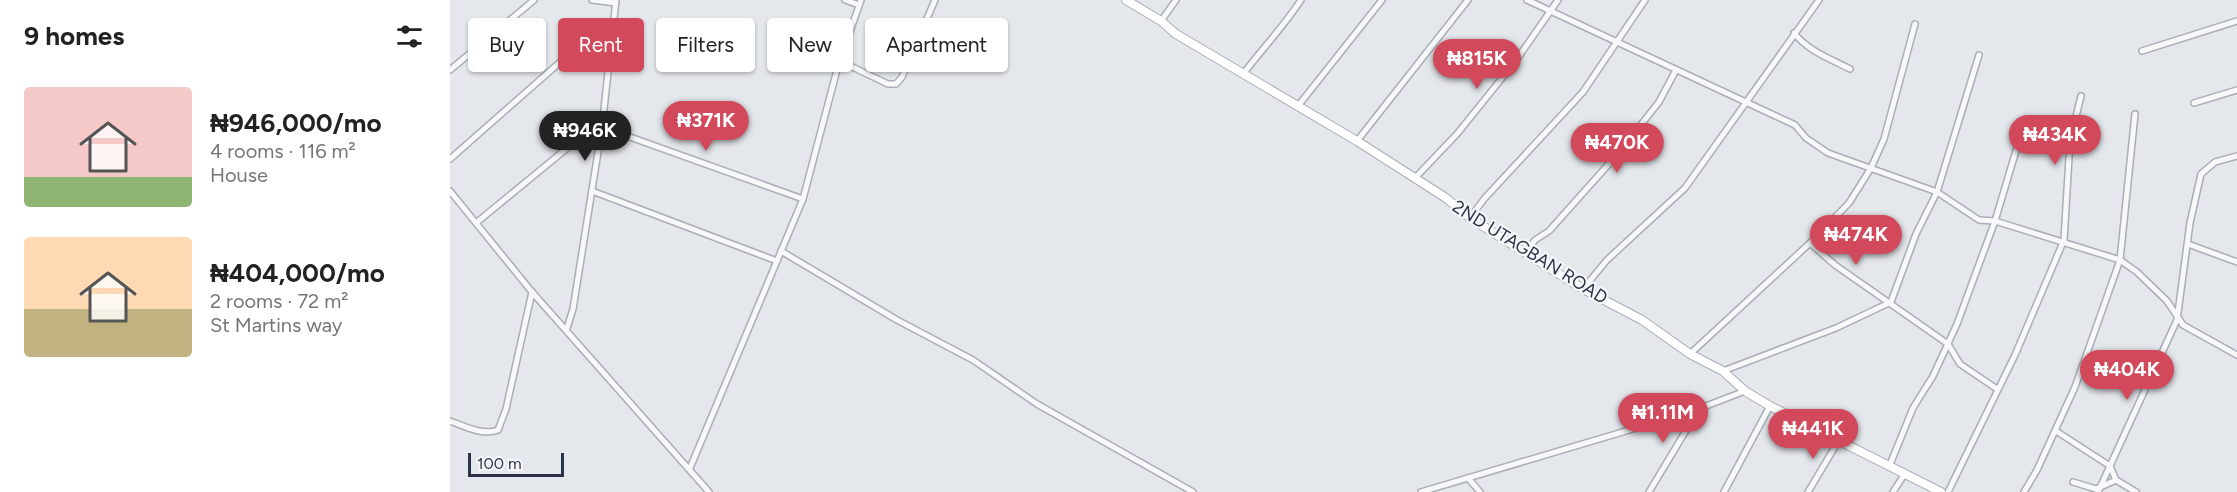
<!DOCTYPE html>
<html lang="en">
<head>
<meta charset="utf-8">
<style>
  :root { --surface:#fff; --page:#f6f6f6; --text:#222; --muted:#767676; --accent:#d1495b }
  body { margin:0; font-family:Figtree,sans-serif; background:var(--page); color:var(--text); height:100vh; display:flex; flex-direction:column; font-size:22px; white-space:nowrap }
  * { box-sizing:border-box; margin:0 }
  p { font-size:20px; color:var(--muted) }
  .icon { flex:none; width:33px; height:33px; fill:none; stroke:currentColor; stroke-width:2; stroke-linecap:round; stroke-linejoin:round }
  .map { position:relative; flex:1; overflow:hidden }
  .drawer { display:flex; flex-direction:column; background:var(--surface); width:450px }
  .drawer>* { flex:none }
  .banner { position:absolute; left:18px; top:18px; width:570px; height:54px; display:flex; gap:12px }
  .scale { position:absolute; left:18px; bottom:15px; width:96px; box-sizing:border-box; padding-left:6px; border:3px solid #2b3445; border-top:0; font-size:16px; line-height:21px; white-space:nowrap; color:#2b3445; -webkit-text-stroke:4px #f4f6f9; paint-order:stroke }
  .price { position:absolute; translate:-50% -51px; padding:0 14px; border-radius:21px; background:var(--accent); color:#fff; font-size:20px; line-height:39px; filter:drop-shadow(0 2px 3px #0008) }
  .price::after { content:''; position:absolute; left:50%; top:36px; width:18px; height:14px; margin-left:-9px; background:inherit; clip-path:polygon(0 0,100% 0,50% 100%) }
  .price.selected { background:#222; color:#fff }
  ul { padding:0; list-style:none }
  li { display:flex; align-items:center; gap:18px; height:150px; padding:0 24px }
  li span { display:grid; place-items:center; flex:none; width:168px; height:120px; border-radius:6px; color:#555 }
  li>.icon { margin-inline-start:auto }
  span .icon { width:72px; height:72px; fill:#fffc; stroke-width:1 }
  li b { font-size:26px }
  h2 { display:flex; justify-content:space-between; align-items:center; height:72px; padding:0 24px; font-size:26px }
  .chip { padding:0 21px; border-radius:6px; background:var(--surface); box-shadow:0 2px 4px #0004; font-size:21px; line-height:54px }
  .chip.selected { background:var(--accent); color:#fff }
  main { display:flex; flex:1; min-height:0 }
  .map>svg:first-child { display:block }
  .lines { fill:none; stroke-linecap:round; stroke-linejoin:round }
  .street-casing { stroke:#a9aeb7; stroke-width:8 }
  .secondary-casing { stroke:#a9aeb7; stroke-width:10 }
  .street { stroke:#f7f8fa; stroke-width:5 }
  .secondary { stroke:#fff; stroke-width:8 }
  .labels { text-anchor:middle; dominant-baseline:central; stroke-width:4.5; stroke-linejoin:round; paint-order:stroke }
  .street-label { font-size:18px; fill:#2b3445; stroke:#f4f6f9 }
</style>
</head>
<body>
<main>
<section class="drawer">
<h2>9 homes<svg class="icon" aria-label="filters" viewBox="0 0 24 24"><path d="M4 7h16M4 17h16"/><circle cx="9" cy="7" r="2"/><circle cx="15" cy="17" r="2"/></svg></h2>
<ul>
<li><span style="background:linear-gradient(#f6c9c9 75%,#8fb573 0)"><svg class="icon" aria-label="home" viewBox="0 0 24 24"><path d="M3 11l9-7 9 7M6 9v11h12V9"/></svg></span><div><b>₦946,000/mo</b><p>4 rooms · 116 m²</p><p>House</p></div></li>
<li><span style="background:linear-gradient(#ffd9b3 60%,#c2b280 0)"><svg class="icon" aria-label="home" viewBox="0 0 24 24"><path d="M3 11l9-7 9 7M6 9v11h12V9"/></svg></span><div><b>₦404,000/mo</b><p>2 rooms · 72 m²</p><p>St Martins way</p></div></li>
</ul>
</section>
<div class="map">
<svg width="1787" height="492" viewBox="0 0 1787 492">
  <rect width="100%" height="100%" fill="#e4e7ec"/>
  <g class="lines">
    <g class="street-casing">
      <g id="street">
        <polyline points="142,0 166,3"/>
        <polyline points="395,0 409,5"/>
        <polyline points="1077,0 1345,125 1356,138 1378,153 1487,192 1529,220 1545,221 1670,260 1687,272 1717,301 1733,325 1787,355"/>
        <polyline points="711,21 726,0"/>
        <path d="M1344,33c14,18 37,26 56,36"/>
        <polyline points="1692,51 1787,21"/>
        <polyline points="388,66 394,63 438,84 446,84 452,77 485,0"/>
        <polyline points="0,70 84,0"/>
        <path d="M794,73c19,-25 40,-47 57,-73"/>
        <polyline points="1744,103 1787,90"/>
        <polyline points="848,106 932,0"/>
        <polyline points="907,141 1018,0"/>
        <polyline points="0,159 116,57 146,43 162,45"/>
        <polyline points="965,178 1007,134 1065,62 1108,0"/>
        <polyline points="0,191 82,292 259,492"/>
        <polyline points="142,191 327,261"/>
        <polyline points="1020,218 1034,199 1133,92 1195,0"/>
        <polyline points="26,223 138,131 152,127 353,199"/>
        <polyline points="1360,243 1385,265 1498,344 1510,364 1547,389"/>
        <polyline points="1738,244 1787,262"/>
        <polyline points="331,251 447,320 523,360 587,404 743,492"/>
        <polyline points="1075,253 1085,240 1099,231 1166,156 1209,102 1226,70"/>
        <polyline points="1133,289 1157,260 1235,188 1369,0"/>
        <polyline points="117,328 123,309 152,127 166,0"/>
        <polyline points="1240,354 1360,243 1399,203 1421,168 1434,139 1465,24"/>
        <polyline points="1273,371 1386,328 1441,302 1466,234 1487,192 1529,55"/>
        <path d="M0,421c14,5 33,15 48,9l8,-21 26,-117"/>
        <polyline points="1606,431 1660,466 1666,480 1686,492"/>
        <polyline points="1439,467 1463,408 1483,376 1507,324 1545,221 1571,134"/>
        <polyline points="240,468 353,199 388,66 411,0"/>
        <polyline points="1018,478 1030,492"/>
        <polyline points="1623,482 1646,489 1666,480"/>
        <polyline points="971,492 1243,411 1295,391"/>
        <polyline points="1199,492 1249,409"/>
        <polyline points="1274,492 1320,406"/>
        <polyline points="1358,492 1389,440"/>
        <polyline points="1443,492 1454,475"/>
        <polyline points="1498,492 1565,355 1614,240 1620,141 1631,96"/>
        <polyline points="1574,492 1587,470 1625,387 1670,260 1685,114"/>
        <polyline points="1648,492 1727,320 1740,223 1751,174 1765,162 1787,156"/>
      </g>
    </g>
    <g class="secondary-casing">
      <polyline id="secondary" points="676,0 711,21 726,34 907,141 996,198 1020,218 1133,289 1192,320 1240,354 1273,371 1295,391 1320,406 1491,492"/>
    </g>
    <use href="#street" class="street"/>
    <use href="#secondary" class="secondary"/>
  </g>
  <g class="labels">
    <g class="street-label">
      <text transform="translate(1080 252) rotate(32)">2ND UTAGBAN ROAD</text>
    </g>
  </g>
</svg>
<div class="scale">100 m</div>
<b class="price" style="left:1027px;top:90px">₦815K</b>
<b class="price" style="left:256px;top:152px">₦371K</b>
<b class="price selected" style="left:135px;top:162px">₦946K</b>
<b class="price" style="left:1605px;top:166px">₦434K</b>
<b class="price" style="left:1167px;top:174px">₦470K</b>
<b class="price" style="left:1406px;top:266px">₦474K</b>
<b class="price" style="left:1677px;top:401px">₦404K</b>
<b class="price" style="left:1213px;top:444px">₦1.11M</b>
<b class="price" style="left:1363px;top:460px">₦441K</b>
<div class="banner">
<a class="chip">Buy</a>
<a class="chip selected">Rent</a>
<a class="chip">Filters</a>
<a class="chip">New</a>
<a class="chip">Apartment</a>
</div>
</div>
</main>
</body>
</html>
